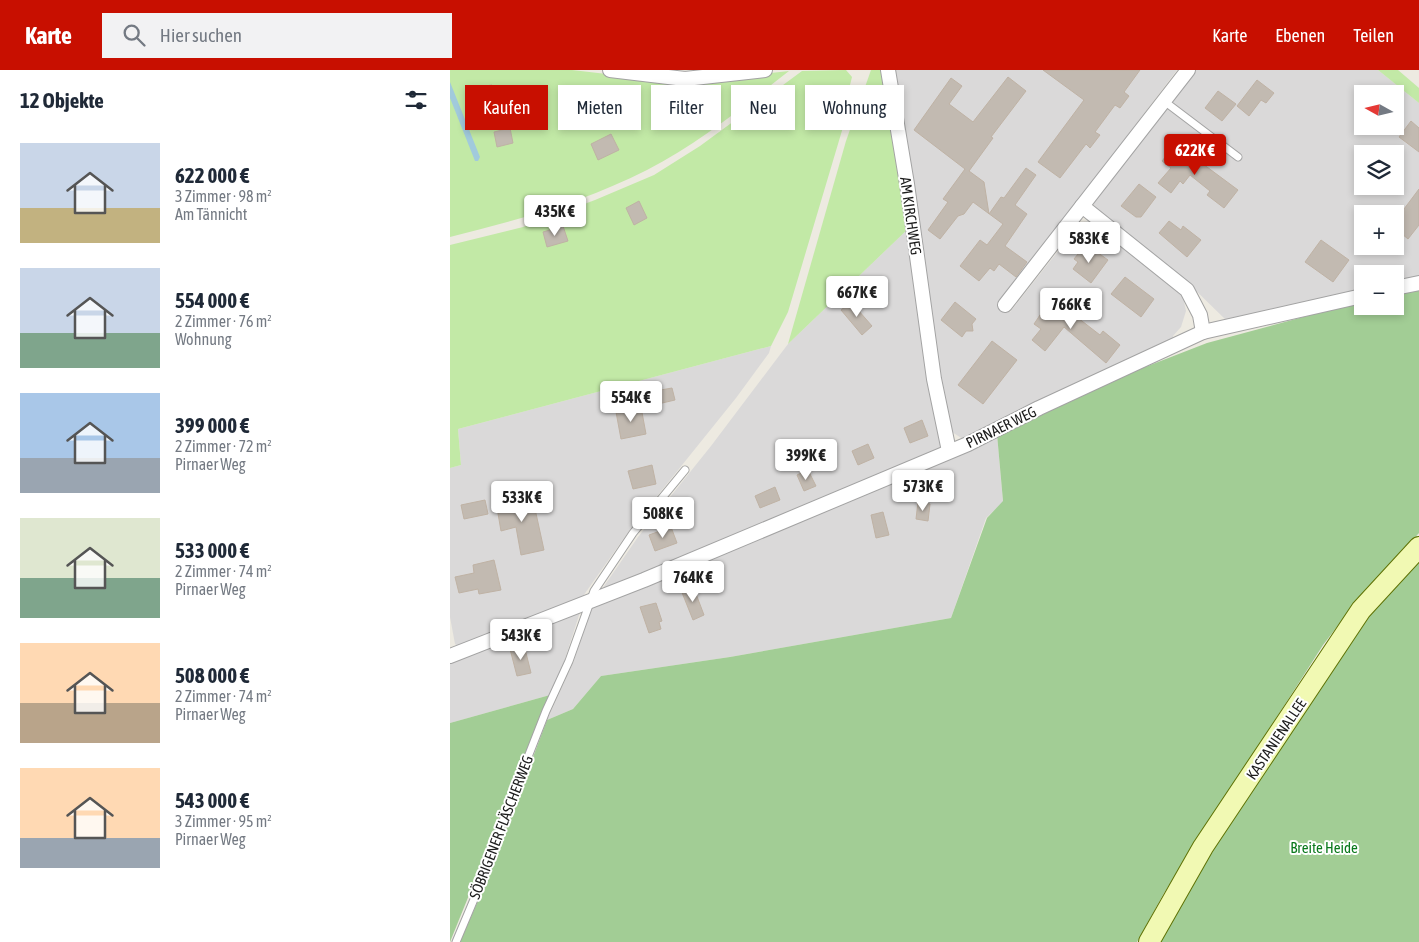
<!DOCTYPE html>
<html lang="de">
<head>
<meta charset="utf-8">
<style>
  :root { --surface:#fff; --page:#f2f2f3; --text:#1f2937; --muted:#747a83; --accent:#c80f00 }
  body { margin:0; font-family:"Asap Condensed",sans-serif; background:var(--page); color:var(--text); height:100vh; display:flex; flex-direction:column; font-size:19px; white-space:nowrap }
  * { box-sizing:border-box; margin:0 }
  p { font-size:16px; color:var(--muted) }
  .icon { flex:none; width:28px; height:28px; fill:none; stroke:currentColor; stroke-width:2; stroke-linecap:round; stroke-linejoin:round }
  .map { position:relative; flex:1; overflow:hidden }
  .panel { display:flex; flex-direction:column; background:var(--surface); width:450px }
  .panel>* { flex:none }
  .guide { position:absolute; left:15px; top:15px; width:475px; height:45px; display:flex; gap:10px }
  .needle { width:32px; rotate:278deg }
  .tools { position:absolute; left:904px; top:15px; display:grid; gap:10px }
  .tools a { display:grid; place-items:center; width:50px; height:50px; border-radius:0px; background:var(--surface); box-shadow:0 2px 8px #0003; font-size:25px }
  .price { position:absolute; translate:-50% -42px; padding:0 11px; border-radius:5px; background:#fff; color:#222; font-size:16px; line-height:32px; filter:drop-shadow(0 1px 2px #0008) }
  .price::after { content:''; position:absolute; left:50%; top:30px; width:15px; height:11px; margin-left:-8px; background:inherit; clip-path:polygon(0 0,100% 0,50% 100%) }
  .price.current { background:var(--accent); color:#fff }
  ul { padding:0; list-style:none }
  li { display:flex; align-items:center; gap:15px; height:125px; padding:0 20px }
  li span { display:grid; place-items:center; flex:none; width:140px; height:100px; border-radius:0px; color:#555 }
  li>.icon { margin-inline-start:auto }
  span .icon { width:60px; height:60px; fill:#fffc; stroke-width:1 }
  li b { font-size:21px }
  h2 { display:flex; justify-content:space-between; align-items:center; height:60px; padding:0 20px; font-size:21px }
  .pill { padding:0 18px; border-radius:0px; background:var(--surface); box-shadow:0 2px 8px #0003; font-size:18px; line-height:45px }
  .pill.current { background:var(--accent); color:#fff }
  header { display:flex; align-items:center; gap:30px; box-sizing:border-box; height:70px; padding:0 25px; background:var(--accent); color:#fff }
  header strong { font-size:24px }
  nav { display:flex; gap:28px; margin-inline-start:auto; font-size:18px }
  .search { width:350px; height:45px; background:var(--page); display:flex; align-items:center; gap:12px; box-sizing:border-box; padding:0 18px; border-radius:0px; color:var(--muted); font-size:19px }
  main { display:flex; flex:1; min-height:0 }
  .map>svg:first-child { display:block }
  .residential { fill:#dad9d9; fill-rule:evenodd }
  .grass { fill:#c2e9a6 }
  .forest { fill:#a2cd95 }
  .water { fill:#a1cadc }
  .building { fill:#c2bab1; stroke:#bfb2a4 }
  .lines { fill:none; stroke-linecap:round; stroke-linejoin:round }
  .service-casing { stroke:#a3a3a3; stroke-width:9 }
  .minor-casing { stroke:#a3a3a3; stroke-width:16 }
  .secondary-casing { stroke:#5e7204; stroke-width:22 }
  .service { stroke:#fff; stroke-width:7 }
  .minor { stroke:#fff; stroke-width:14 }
  .secondary { stroke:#f1f9b3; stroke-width:20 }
  .labels { text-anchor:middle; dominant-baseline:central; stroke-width:4; stroke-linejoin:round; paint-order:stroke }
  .street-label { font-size:15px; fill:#1c1c1c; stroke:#fff }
  .park-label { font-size:15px; fill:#0a791c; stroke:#fff }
</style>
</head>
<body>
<header>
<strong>Karte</strong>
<div class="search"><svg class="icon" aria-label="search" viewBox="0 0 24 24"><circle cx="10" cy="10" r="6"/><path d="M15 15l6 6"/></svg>Hier suchen</div>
<nav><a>Karte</a><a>Ebenen</a><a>Teilen</a></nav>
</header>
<main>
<section class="panel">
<h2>12 Objekte<svg class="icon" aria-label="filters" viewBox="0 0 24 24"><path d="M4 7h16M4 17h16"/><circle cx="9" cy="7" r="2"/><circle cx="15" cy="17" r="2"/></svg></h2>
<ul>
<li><span style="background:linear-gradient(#c9d6e8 65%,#c2b280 0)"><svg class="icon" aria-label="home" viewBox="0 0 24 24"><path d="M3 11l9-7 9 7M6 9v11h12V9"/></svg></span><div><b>622 000 €</b><p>3 Zimmer · 98 m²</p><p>Am Tännicht</p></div></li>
<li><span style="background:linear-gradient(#c9d6e8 65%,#7fa58c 0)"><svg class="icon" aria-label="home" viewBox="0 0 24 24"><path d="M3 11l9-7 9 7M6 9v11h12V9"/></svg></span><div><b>554 000 €</b><p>2 Zimmer · 76 m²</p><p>Wohnung</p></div></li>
<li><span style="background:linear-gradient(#a9c7e8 65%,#9aa5b1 0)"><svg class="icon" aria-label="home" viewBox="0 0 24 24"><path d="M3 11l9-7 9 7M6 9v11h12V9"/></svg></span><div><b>399 000 €</b><p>2 Zimmer · 72 m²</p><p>Pirnaer Weg</p></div></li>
<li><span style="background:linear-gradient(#dfe7d0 60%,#7fa58c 0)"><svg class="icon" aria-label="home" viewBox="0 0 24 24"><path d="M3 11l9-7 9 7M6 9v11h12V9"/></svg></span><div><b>533 000 €</b><p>2 Zimmer · 74 m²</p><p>Pirnaer Weg</p></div></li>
<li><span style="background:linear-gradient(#ffd9b3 60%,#b9a48a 0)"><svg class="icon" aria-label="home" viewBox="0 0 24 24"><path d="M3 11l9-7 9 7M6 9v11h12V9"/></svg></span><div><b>508 000 €</b><p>2 Zimmer · 74 m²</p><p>Pirnaer Weg</p></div></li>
<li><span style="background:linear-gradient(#ffd9b3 70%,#9aa5b1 0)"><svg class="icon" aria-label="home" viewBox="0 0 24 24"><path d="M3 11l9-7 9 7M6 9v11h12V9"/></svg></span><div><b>543 000 €</b><p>3 Zimmer · 95 m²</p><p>Pirnaer Weg</p></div></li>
</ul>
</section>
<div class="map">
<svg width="969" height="872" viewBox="0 0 969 872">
  <rect width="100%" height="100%" fill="#edeae1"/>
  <g class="residential">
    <polygon points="443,0 727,0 550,234 560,242 631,152 642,151 732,222 736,241 731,257 723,266 723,274 516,371 502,362 487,306"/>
    <path d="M746,0h182l41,33v178l-24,5v-12h-33v19l-136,27 -40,-39 -90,-71 -3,-7zM912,24h33v32h-33zM912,84h33v32h-33zM912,144h33v32h-33z"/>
    <polygon points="459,158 493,371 491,380 153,522 152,519 188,467 261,376 338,274"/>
    <polygon points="321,276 319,283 286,328 179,461 131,529 60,559 48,552 41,558 43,566 11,578 5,574 0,547 0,398 11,395 8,359"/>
    <polygon points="547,364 553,432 536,448 501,548 280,587 151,606 123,639 97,650 123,593 140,544 143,537 154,530"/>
    <polygon points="131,539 114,592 100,625 0,653 0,592"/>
  </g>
  <g class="grass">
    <path d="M0,0h122l112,13 105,-12c-45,35 -90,73 -142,99 -63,32 -129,50 -197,67z"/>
    <polygon points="396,0 402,7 398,23 402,27 338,242 321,276 8,359 11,395 0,398 0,175 73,157 145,130 204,105 250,76 352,1"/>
    <polygon points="421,0 434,0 459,158 338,274 396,71"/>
    <polygon points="928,0 948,0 969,18 969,33"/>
  </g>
  <g class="forest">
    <polygon points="969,216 969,463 905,533 873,575 714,823 687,872 10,872 34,817 97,650 123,639 151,606 280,587 501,548 537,448 553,431 547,364 636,320 757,273 912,231 912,236 945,236 945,222"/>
    <polygon points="969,487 969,872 708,872 754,790 918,547"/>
    <polygon points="100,625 0,872 0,653"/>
  </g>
  <polygon class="water" points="0,12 30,87 28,91 25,91 0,28"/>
  <g class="building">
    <polygon points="593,0 690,0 674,22 679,26 670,38 665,35 645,62 650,65 640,78 636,74 610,108 588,92 634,30"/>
    <polygon points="558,7 576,21 541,67 543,68 519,101 534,112 539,144 551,127 554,128 576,98 586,105 565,135 577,144 555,176 577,192 566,207 549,194 544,201 540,198 529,211 510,196 530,170 537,175 553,154 523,132 514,144 508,146 490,169 478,160 498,132 493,129 515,99 464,60 501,8 512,16 499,34 523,52"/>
    <polygon points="807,10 824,23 816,33 811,30 799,46 787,36"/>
    <polygon points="42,15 45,34 32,36 29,17"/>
    <polygon points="768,21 786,34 772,51 755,38"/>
    <polygon points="961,51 969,58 969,82 949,67"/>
    <polygon points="60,58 63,73 47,77 44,62"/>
    <polygon points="161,64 169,80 148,90 141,74"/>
    <polygon points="726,74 788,120 774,138 757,125 760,121 740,105 733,114 730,111 721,123 708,113 721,98 712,91"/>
    <polygon points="689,114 706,127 691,147 686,147 671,136"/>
    <polygon points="969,119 969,155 958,169 945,158 945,151"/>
    <polygon points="189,131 197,148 184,155 176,138"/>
    <polygon points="719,151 731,160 733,156 751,170 737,187 709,163"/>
    <polygon points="113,156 118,171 97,177 93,162"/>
    <polygon points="871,170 899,190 883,212 855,192"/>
    <polygon points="640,177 658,190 641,213 623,199 628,192 624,189 632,179 636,182"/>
    <polygon points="675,207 704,229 691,247 661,224"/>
    <polygon points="604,224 622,237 619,241 650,265 653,261 670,275 656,293 614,257 595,281 582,270 591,259 584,254"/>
    <polygon points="401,232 422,256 412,265 391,240"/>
    <polygon points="505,232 526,249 522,254 523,261 516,261 512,267 491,250"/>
    <polygon points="542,271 567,290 533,334 508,315"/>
    <polygon points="222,318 225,330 208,334 205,321"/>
    <polygon points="191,337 196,364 171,369 166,342"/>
    <polygon points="472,350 478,366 460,373 454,358"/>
    <polygon points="418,374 424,388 408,395 402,381"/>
    <polygon points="202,395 206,414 183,419 178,401"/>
    <polygon points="358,400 366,416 354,421 347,405"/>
    <polygon points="325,417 330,430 310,438 305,426"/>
    <polygon points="82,425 94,480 71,485 66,457 51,461 46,432"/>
    <polygon points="35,430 38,444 14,449 11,435"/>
    <polygon points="468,432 480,434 478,451 466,449"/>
    <polygon points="433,442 439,465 426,468 421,445"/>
    <polygon points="221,457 227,473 205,481 199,465"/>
    <polygon points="44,490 51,520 29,524 28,519 9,523 5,507 24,503 23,495"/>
    <polygon points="243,516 254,545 243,550 231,520"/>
    <polygon points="206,533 212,551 209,552 211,559 199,563 190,537"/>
    <polygon points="74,575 81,603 67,606 60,579"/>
  </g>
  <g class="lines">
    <g class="service-casing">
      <g id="service">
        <polyline points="714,31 788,87"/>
        <polyline points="6,872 33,808 49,761 96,641 119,591 144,521 183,463 235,400"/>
      </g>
    </g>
    <g class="minor-casing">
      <g id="minor">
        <polyline points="160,0 235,9 315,0"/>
        <polyline points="438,0 457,114 484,309 499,381"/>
        <polyline points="632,136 737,220 750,245 753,262"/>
        <polyline points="945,218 969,213"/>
        <polyline points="555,235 738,0"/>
        <polyline points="0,586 194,510 518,374 589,338 753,262 912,226"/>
      </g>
    </g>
    <g class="secondary-casing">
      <polyline id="secondary" points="699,872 753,777 911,540 969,477"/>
    </g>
    <use href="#service" class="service"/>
    <use href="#minor" class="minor"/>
    <use href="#secondary" class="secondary"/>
  </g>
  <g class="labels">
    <g class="street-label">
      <text transform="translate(461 146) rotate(82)">AM KIRCHWEG</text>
      <text transform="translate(551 357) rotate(-26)">PIRNAER WEG</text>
      <text transform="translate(826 669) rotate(-56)">KASTANIENALLEE</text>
      <text transform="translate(51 757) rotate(-69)">SÖBRIGENER FLÄSCHERWEG</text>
    </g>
    <g class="park-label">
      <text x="874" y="777">Breite Heide</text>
    </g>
  </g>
</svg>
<div class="tools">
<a><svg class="needle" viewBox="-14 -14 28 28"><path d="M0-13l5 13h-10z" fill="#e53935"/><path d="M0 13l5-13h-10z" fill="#747a83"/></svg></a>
<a><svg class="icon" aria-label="layers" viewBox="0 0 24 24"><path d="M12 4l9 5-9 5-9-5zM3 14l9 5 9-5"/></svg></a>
<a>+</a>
<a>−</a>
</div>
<b class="price current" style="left:745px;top:106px">622K €</b>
<b class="price" style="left:105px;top:167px">435K €</b>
<b class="price" style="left:639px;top:194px">583K €</b>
<b class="price" style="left:407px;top:248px">667K €</b>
<b class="price" style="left:621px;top:260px">766K €</b>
<b class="price" style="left:181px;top:353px">554K €</b>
<b class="price" style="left:356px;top:411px">399K €</b>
<b class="price" style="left:473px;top:442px">573K €</b>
<b class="price" style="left:72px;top:453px">533K €</b>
<b class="price" style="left:213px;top:469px">508K €</b>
<b class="price" style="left:243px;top:533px">764K €</b>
<b class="price" style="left:71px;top:591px">543K €</b>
<div class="guide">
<a class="pill current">Kaufen</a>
<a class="pill">Mieten</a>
<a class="pill">Filter</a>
<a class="pill">Neu</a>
<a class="pill">Wohnung</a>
</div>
</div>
</main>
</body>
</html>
